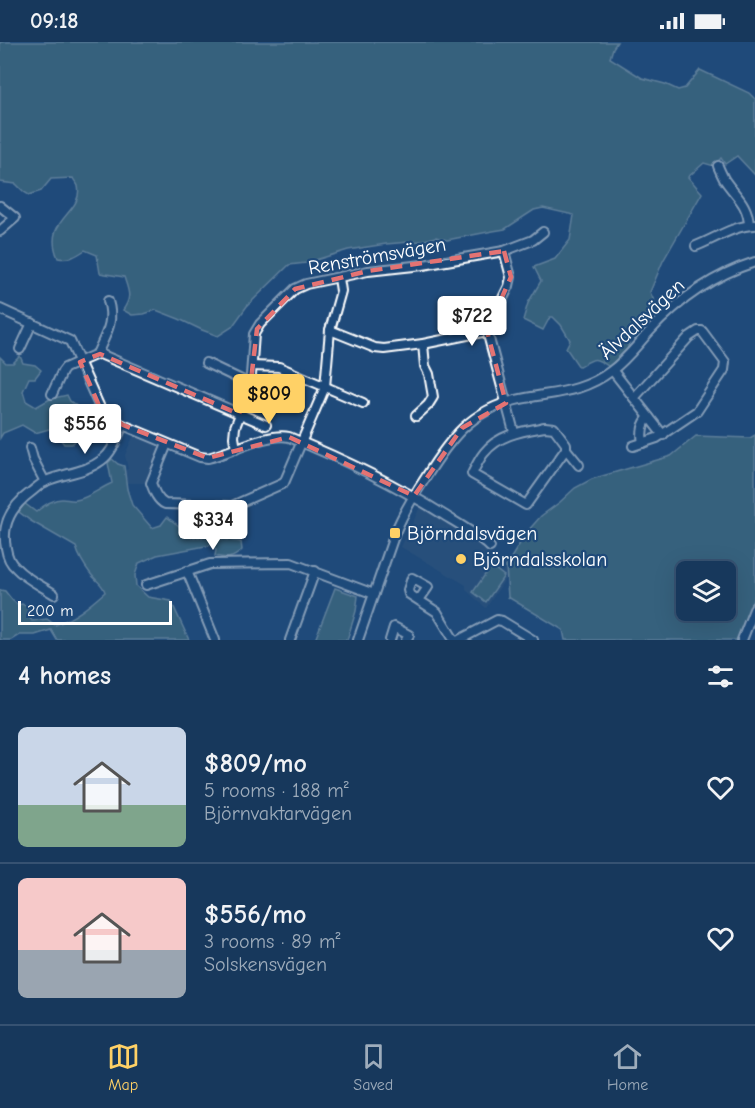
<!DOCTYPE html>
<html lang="en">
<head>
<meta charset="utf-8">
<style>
  :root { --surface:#17385c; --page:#203f62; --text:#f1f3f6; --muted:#9eacbb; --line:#365272; --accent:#ffd166 }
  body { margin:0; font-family:"Comic Neue",sans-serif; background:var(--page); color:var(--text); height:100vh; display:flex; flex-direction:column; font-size:22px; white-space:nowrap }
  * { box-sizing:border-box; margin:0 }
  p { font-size:20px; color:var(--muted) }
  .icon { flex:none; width:33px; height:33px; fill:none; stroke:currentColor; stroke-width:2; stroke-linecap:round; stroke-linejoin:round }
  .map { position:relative; height:598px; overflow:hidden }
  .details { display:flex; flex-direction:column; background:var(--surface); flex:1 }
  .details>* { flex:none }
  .fabs { position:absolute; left:676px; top:519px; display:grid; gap:12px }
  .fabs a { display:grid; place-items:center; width:60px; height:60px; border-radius:9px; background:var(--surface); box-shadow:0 6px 24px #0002,0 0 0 2px var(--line); font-size:30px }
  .scale { position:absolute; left:18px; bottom:15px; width:154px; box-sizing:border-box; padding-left:6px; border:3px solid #fff; border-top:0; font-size:16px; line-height:21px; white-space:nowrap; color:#fff; -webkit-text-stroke:4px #1f4a7a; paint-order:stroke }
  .price { position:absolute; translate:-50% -51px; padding:0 14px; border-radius:6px; background:#fff; color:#222; font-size:20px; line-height:39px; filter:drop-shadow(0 2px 3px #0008) }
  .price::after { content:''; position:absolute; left:50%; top:36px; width:18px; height:14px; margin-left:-9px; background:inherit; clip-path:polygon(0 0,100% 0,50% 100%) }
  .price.on { background:var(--accent); color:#111 }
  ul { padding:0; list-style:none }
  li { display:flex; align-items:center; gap:18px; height:150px; padding:0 18px }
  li+li { border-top:2px solid var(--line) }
  li span { display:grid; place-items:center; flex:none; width:168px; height:120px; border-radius:9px; color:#555 }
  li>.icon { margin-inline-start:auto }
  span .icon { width:72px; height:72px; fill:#fffc; stroke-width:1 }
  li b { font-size:26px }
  h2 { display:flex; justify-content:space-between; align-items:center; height:72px; padding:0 18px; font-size:26px }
  .status { display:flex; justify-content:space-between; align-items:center; height:42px; padding:0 30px; background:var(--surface); direction:ltr }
  .status svg { height:16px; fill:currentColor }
  .tab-bar { display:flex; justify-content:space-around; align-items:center; height:84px; border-top:2px solid var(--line); background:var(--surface); font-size:16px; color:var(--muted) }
  .tab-bar a { display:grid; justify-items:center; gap:3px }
  .tab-bar .on { color:var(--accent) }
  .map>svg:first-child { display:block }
  .built { fill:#33557d }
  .green { fill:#537b82; stroke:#a9bdc0; stroke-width:1.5; fill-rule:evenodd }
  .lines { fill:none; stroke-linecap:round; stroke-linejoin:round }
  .minor-casing { stroke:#fff; stroke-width:12 }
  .minor { stroke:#1f4a7a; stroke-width:8 }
  .marked { fill:none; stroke:#e47373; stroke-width:4.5; stroke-dasharray:12 8; stroke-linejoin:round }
  .poi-dot { fill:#ffd166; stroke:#1f4a7a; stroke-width:2 }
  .labels { text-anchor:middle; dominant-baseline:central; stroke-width:4.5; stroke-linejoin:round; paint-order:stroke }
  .street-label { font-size:20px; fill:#fff; stroke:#1f4a7a }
  .poi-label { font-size:20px; fill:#fff; stroke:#1f4a7a; text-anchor:start }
</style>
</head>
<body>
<div class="status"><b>09:18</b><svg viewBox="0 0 49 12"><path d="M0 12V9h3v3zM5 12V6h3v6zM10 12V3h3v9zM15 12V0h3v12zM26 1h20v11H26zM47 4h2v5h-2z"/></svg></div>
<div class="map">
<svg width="755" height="598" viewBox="0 0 755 598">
  <rect width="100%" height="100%" fill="#1f4a7a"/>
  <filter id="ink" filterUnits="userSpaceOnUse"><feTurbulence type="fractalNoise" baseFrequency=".0167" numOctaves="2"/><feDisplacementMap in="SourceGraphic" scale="12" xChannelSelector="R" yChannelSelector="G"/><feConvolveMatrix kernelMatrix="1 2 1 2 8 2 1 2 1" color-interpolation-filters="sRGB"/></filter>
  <g filter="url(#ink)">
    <g class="built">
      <polygon points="135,391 161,402 162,407 148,441 125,441 122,430 128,427 125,413"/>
      <polygon points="422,461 485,503 493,512 507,522 506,536 486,566 466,548 466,543 401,505"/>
    </g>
    <g class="green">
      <path d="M0,0h617l-4,6 -3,10 32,20 23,6 13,6 7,-2 15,-18 49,23 6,6v76l-18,-19 -12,8 -4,-6 -7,8 -10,-3 -16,14 14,16 -39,68 -13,31 6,13 -25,26 -4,21 -16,16c-17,-11 -15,-11 -32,-1l-13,-19 4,-8 -9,-15 -8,-8h-3l-7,13 -20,-10 5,-17 13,-22 -7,-14 21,-8 15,-19 4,-25 -31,-7 -9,2 -29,19 -12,2 -46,9 -11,-3 -15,4 -35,3 -38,6 -42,13 -17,2 -42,41 -15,21 -14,9 -16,-6 -23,-11 -23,-9 -12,4 -12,1 -9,-5c9,-13 6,-18 1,-33l-24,-4 -3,-18 -12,-5c-9,6 -15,10 -27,8 -17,-39 26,-44 20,-72 -1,-3 -4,-5 -5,-8l-22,1 -10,12 -12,4 -5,-3 -8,-8 -16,-2z"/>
      <path d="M20,314l3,7 12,2 6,5 -6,8h-6l-6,13 3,10 10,6 14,-8 17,-4 3,6 12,9 13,-4c6,12 -1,16 -8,27l-7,-3 -5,7v4l-3,3h-8l-7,-9 -8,-6 -14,4 -13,-8 -19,8 -3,5v-81l6,6h7z"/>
      <path d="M755,393v159l-17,46h-173l-2,-10 -55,-33 -2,-31 21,-34 14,-16 19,-14 15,-14 17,-9 79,-23 25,-20 54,2zM687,530h39v38h-39z"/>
      <path d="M112,417l6,5 6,2 3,23 5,16 20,23 9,-3 6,-8 12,9 9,11h23l30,5 1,8c-9,9 -15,9 -27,6l1,-6 -5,-5 -54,10 -18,8 -4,12 1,11 12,11 23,4 18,39h-132l-6,-10 -16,5h-16l-8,5h-11v-50l5,1 7,9 6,5 4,-1 8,4 -3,6 5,7 15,-2 8,6c20,-7 34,-19 50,-33 -2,-8 -10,-12 -15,-19 -6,-8 -11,-16 -14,-26l-45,-26 -12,-9 5,-9 12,9c7,-6 16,-13 26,-13 4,0 10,2 14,1 13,-2 24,-12 36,-17l-4,-20z"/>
      <polygon points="491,524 504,534 486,560 473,550"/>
      <polygon points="335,546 358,554 356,569 347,598 315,598"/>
    </g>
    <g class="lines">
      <g class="minor-casing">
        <g id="minor">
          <path d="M718,124c2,5 4,9 6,13 11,17 24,24 25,46"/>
          <polyline points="0,164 15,176 0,189"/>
          <path d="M696,204c18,-7 39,-21 59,-21"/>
          <polyline points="504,209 511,235 509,244 487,289 514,390"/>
          <path d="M0,267l70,32 31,69 5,6 17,9 77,32 8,1c22,-5 60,-26 81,-21 54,22 106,47 155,78 16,10 33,19 46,32"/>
          <polyline points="330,288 375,306 384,307 423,302 487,289"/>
          <polyline points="20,307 32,281"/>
          <path d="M97,312c8,-19 18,-31 11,-53"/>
          <polyline points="206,321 250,342"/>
          <polyline points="252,324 279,325 363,361"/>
          <polyline points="613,329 663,393"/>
          <polyline points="52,352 62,330 65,326 97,312 100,312 266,383"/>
          <polyline points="416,374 428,363 433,355 429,332 425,324 423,302"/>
          <path d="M545,385l9,1 12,16v5l-40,56 -54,-31c3,-6 7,-15 12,-21 15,-19 39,-22 61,-26z"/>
          <path d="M643,401c-2,-10 -1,-19 6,-26"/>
          <path d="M167,402l-16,39c3,8 6,17 14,21l67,2 52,-23 41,-96 5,-57 11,-39 -2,-13"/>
          <polyline points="633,404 657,396 697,369 724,328 725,320 702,289 698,289 689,295 634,356"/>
          <polyline points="30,406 33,417 45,440"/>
          <polyline points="236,407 234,395 235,385 250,347 254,292 260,282 295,247 306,242 368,229 423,223 504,209 533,198 543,190"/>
          <polyline points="566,407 579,423"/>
          <polyline points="187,529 215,598"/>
          <polyline points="146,543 210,522 291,521 374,552"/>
          <path d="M54,552c-12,-8 -28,-15 -38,-26 -6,-5 -9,-13 -10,-20 -5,-24 6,-42 25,-56 4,-3 9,-8 15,-11 18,-8 39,-8 56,-21 11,-8 15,-23 21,-35"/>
          <polyline points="419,558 428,545 412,536 408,548 409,552 437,570 454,598"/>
          <polyline points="290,598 315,529"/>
          <path d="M358,598l37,-107c8,-20 19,-38 31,-56 23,-37 45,-67 90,-77 35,-8 65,-6 95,-29 15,-11 26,-26 38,-39 29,-32 65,-57 106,-70"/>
          <polyline points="390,598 394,585 409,593 406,598"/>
          <polyline points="459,598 497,578 502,579 533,598"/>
          <polyline points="742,598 755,565"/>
        </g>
      </g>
      <use href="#minor" class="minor"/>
    </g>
  </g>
  <path d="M0 0H755V598H0ZM504,209l7,26 -24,54 19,72 -44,25 -48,68 -125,-59 -81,21 -85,-33 -22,-15 -21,-48 20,-8 139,60 11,-25 7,-60 38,-40 73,-18z" fill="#1f4a7a" fill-opacity=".55" fill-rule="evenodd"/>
  <path class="marked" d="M504,209l7,26 -24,54 19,72 -44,25 -48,68 -125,-59 -81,21 -85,-33 -22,-15 -21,-48 20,-8 139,60 11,-25 7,-60 38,-40 73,-18z"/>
  <g class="poi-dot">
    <rect x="389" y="485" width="12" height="12" rx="3"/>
    <circle cx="461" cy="517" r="6"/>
  </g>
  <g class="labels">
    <g class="street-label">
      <text transform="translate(377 214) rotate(-10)">Renströmsvägen</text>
      <text transform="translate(642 277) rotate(-43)">Älvdalsvägen</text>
    </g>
    <g class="poi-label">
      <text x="407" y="491">Björndalsvägen</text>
      <text x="473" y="517">Björndalsskolan</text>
    </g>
  </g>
</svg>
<div class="fabs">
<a><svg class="icon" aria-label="layers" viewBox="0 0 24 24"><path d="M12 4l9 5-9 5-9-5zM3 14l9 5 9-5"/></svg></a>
</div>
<div class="scale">200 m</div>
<b class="price" style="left:472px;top:305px">$722</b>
<b class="price on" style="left:269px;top:383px">$809</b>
<b class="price" style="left:85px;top:413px">$556</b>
<b class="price" style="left:213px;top:509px">$334</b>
</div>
<section class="details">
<h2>4 homes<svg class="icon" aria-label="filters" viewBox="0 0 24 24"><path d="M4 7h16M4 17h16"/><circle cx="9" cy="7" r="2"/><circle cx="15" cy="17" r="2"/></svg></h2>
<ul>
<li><span style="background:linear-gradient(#c9d6e8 65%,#7fa58c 0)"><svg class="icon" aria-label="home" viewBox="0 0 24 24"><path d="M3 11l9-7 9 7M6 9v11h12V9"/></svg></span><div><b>$809/mo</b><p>5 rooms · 188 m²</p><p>Björnvaktarvägen</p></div><svg class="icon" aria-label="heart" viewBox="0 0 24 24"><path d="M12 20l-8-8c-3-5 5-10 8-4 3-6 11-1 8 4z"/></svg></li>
<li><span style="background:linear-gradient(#f6c9c9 60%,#9aa5b1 0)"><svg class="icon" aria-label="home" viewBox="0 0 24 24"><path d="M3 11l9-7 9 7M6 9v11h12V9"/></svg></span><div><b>$556/mo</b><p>3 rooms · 89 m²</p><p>Solskensvägen</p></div><svg class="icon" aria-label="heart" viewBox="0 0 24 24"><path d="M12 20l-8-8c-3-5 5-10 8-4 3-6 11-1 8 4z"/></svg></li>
</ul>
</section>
<nav class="tab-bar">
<a class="on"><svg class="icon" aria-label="map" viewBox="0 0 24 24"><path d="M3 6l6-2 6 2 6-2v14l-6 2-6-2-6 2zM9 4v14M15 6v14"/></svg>Map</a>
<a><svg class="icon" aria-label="saved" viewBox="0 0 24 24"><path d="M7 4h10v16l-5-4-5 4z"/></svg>Saved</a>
<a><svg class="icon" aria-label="home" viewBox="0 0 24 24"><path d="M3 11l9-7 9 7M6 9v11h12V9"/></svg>Home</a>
</nav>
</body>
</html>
